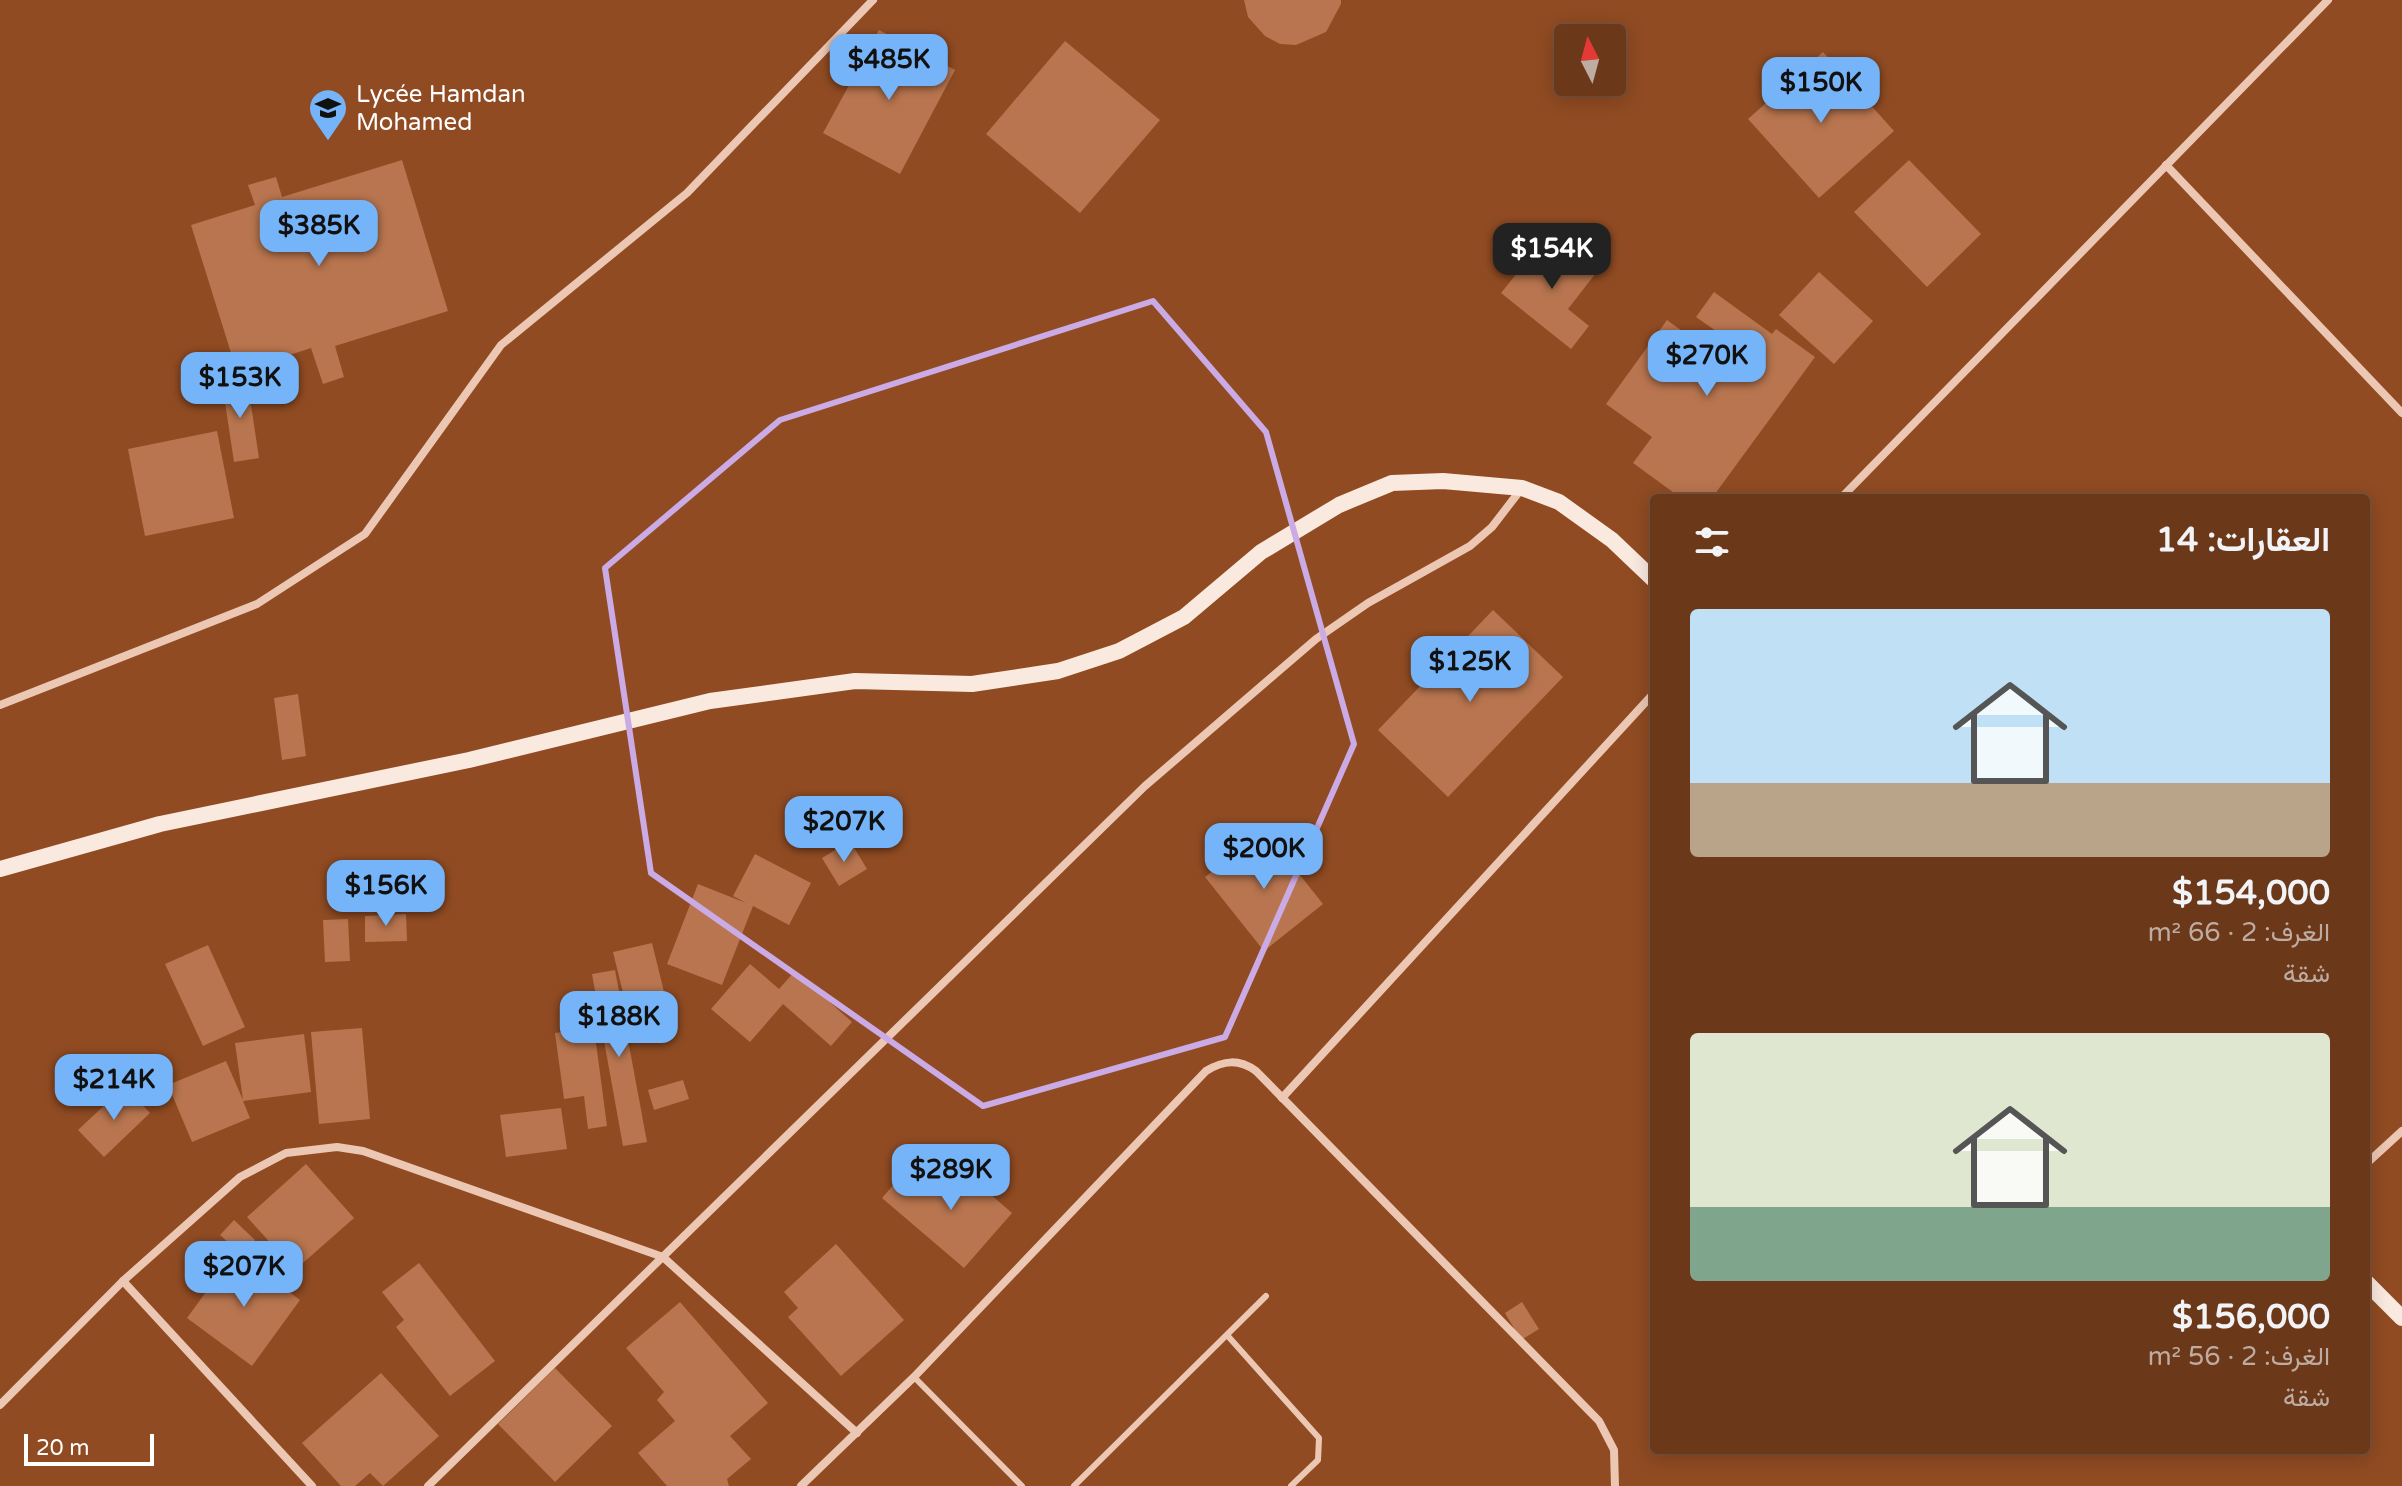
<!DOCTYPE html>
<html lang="ar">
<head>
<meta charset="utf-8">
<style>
  :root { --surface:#6c381a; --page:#713f23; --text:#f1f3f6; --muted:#beaca2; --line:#7f5239; --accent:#75b4f8 }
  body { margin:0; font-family:"Varela Round",Vazirmatn,sans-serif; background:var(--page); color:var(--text); direction:rtl; height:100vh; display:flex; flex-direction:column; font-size:30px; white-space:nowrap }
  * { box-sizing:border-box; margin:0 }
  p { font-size:26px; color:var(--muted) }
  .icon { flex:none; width:44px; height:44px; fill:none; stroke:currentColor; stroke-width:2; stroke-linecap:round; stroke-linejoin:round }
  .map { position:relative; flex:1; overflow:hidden; direction:ltr }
  .sheet { position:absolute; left:1650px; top:494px; width:720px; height:960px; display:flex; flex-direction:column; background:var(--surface); border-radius:8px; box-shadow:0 4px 20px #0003,0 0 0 2px var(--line); direction:rtl }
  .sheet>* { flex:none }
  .needle { width:52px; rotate:354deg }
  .buttons { position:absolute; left:1554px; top:24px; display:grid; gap:16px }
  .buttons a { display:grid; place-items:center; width:72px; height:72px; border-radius:8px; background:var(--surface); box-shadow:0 4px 20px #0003,0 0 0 2px var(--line); font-size:40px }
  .scale { position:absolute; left:24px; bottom:20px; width:130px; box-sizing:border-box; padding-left:8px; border:4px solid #fff; border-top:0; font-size:22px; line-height:28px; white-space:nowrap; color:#fff; -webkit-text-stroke:6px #904b22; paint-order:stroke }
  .price { position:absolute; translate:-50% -68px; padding:0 18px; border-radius:16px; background:var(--accent); color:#111; font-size:26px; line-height:52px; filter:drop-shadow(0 2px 4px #0008) }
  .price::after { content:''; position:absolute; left:50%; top:48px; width:24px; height:18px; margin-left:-12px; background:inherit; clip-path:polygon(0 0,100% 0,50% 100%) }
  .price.active { background:#222; color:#fff }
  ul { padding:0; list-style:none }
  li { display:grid; align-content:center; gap:16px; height:424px; padding:0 40px }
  li span { display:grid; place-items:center; height:248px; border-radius:8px; color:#555 }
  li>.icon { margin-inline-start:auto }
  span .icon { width:144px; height:144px; fill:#fffc; stroke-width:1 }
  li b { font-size:34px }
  h2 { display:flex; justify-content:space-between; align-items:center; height:96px; padding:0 40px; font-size:34px }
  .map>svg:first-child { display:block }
  .building { fill:#b8754f }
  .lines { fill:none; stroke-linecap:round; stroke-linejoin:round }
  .service { stroke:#ecc7b3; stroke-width:6 }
  .minor { stroke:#ecc7b3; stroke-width:8 }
  .secondary { stroke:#fae9df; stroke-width:16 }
  .marked { fill:none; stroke:#caabe5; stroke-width:6; stroke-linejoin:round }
  .labels { text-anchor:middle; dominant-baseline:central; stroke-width:8; stroke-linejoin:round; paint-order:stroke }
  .poi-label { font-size:24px; fill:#fff; stroke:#904b22; text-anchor:start }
</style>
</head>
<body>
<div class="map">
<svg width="2402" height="1486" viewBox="0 0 2402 1486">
  <rect width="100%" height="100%" fill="#904b22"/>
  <g class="building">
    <polygon points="1244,0 1341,0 1341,4 1326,32 1296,45 1280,44 1265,36 1248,17"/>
    <polygon points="879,30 955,70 900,174 823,133"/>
    <polygon points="1065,41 1160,120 1080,213 986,134"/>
    <polygon points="1823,52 1894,131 1819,198 1748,119"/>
    <polygon points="402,160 448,311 335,346 344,377 323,384 311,348 237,372 191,225 255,205 248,185 276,177 282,197"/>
    <polygon points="1909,160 1981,234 1927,287 1854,212"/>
    <polygon points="1542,242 1564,259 1572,248 1599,269 1568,309 1589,326 1571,349 1501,293"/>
    <polygon points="1819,272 1873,321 1834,364 1779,315"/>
    <polygon points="1714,292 1772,334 1776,329 1815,357 1712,498 1681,498 1633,463 1652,437 1606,404 1667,320 1721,359 1733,343 1696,317"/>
    <polygon points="247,378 259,458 234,462 222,382"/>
    <polygon points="217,431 234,518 145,536 128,449"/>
    <polygon points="1493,610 1563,677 1448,797 1378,730"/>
    <polygon points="298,694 306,756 282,760 274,698"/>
    <polygon points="1265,831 1323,904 1264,951 1205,877"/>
    <polygon points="850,841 867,869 839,886 822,858"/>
    <polygon points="755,854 811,883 789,925 753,906 722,985 667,964 698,884 746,903 733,896"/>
    <polygon points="406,914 407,941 365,942 365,916"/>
    <polygon points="348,919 350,961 325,962 323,920"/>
    <polygon points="652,943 669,1012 630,1021 613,952"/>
    <polygon points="208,945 245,1027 203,1046 165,964"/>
    <polygon points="750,964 779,989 795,971 852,1022 831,1046 783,1004 750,1042 711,1009"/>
    <polygon points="615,970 647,1142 623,1146 592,974"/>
    <polygon points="362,1028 370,1119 319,1124 311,1032"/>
    <polygon points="594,1028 607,1126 588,1129 584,1096 564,1099 555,1033"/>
    <polygon points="304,1034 311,1092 243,1101 250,1118 192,1142 168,1085 226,1061 243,1100 235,1043"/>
    <polygon points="683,1080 689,1099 654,1110 648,1090"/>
    <polygon points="125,1086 150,1113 104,1157 78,1130"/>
    <polygon points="561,1108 567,1149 506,1157 500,1115"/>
    <polygon points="953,1162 1012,1213 964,1268 882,1198 902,1175 925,1194"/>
    <polygon points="306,1164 354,1218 295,1270 247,1217"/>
    <polygon points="234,1220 255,1240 241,1254 220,1235"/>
    <polygon points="836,1244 904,1320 841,1376 788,1317 798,1308 784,1292"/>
    <polygon points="235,1252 300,1300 252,1366 187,1318"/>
    <polygon points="419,1263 495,1361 450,1396 396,1327 404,1320 382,1292"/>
    <polygon points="680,1302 768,1403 730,1436 751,1459 727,1479 729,1486 667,1486 638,1453 675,1421 657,1400 664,1392 626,1348"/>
    <polygon points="1522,1302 1539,1329 1521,1340 1505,1313"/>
    <polygon points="555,1368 612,1426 555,1482 498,1424"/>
    <polygon points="381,1373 439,1436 383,1486 370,1473 355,1486 341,1486 302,1443"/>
  </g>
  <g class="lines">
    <g class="service">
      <polyline points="1227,1335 1319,1438 1318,1460 1291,1486"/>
      <polyline points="914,1377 1022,1486"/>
      <polyline points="1074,1486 1266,1296"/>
    </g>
    <g class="minor">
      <polyline points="2166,165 2402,413"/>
      <polyline points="1841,498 2328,0"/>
      <polyline points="0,705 257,604 365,534 501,345 687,193 873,0"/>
      <polyline points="1282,1098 1654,693"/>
      <polyline points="2366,1164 2402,1131"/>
      <polyline points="123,1281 312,1486"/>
      <polyline points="0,1405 123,1281 240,1177 286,1153 337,1147 363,1151 663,1257 857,1433"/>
      <polyline points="428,1486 1145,786 1316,639 1368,603 1470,546 1492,527 1522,488"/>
      <path d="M801,1486l113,-109 292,-306c18,-11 33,-12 50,0l343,350 15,29 1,36"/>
    </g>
    <g class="secondary">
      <polyline points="0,869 160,824 469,760 710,701 855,681 972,684 1058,671 1119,651 1184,617 1261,552 1339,505 1392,483 1443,481 1522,488 1559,502 1612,540 1654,580"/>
      <polyline points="2366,1282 2402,1318"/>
    </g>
  </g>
  <path class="marked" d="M1153,301l113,131 88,312 -129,293 -242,69 -332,-233 -46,-305 175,-148z"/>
  <defs>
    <g id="school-pin" transform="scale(2)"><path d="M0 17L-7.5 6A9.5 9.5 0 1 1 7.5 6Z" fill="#75b4f8" stroke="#904b22"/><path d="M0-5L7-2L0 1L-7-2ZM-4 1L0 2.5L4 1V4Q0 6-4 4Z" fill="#111"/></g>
  </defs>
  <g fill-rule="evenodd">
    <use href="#school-pin" x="328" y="108"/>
  </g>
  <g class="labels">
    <g class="poi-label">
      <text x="356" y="94">Lycée Hamdan<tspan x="356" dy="28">Mohamed</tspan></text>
    </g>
  </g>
</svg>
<div class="buttons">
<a><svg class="needle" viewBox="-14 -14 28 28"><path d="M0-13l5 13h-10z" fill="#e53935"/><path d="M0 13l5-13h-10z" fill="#beaca2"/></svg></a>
</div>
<div class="scale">20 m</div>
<b class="price" style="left:889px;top:102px">$485K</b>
<b class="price" style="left:1821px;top:125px">$150K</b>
<b class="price" style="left:319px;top:268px">$385K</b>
<b class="price active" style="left:1552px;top:291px">$154K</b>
<b class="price" style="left:1707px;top:398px">$270K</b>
<b class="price" style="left:240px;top:420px">$153K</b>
<b class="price" style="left:1470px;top:704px">$125K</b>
<b class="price" style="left:844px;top:864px">$207K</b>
<b class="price" style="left:1264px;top:891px">$200K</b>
<b class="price" style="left:386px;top:928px">$156K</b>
<b class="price" style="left:619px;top:1059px">$188K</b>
<b class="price" style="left:114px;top:1122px">$214K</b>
<b class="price" style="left:951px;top:1212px">$289K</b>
<b class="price" style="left:244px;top:1309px">$207K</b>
<section class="sheet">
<h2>العقارات: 14<svg class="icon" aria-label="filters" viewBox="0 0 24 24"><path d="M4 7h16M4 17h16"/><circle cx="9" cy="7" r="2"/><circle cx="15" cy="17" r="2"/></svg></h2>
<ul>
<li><span style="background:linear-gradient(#bfe0f5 70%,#b9a48a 0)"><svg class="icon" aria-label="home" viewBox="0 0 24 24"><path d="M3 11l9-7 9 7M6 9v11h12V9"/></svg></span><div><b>$154,000</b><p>الغرف: 2 · 66 m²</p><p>شقة</p></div></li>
<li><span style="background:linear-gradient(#dfe7d0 70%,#7fa58c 0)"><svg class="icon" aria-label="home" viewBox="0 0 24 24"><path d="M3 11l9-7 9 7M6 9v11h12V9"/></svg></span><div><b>$156,000</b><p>الغرف: 2 · 56 m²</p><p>شقة</p></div></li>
</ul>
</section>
</div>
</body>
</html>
